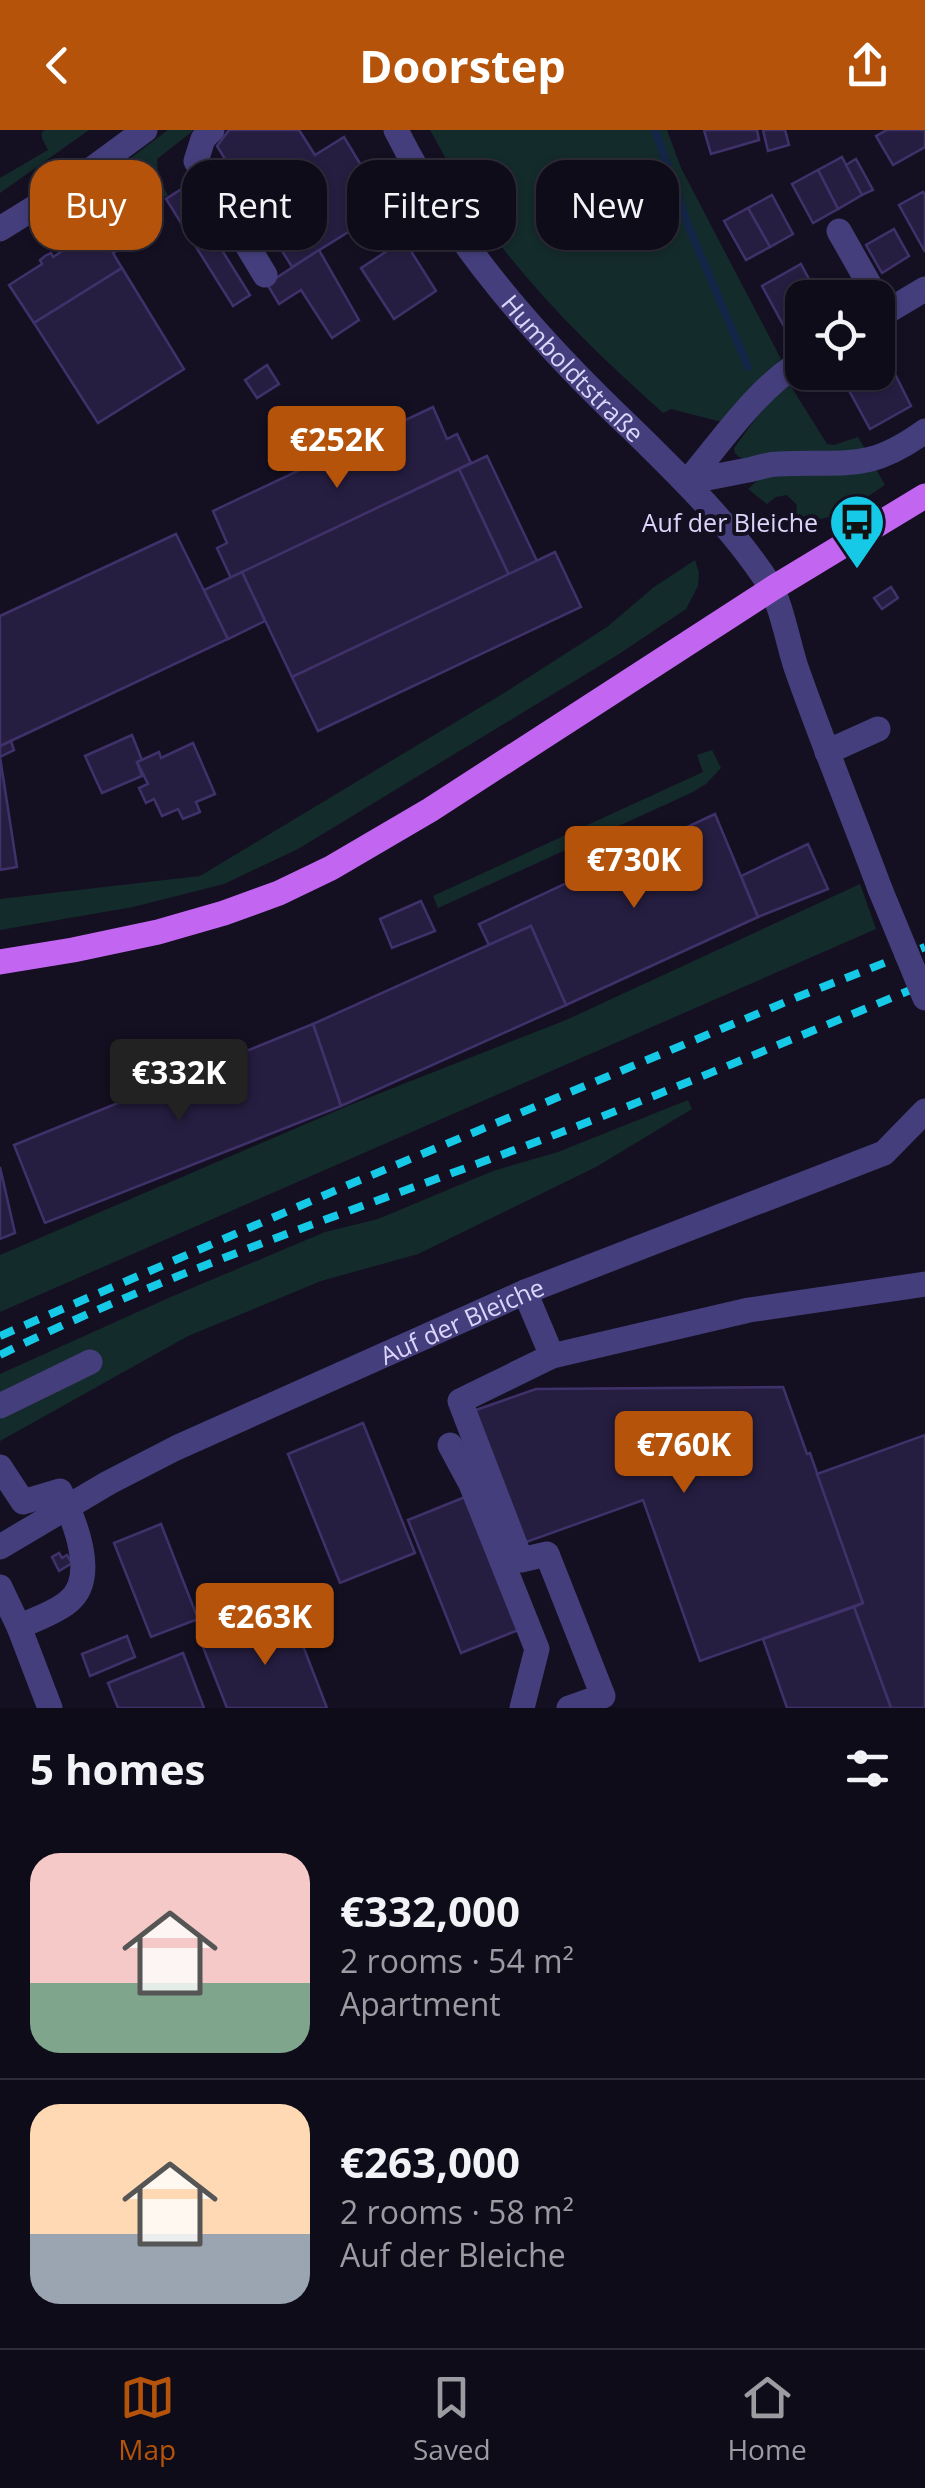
<!DOCTYPE html>
<html lang="en">
<head>
<meta charset="utf-8">
<style>
  :root { --surface:#0f0c1a; --page:#181523; --text:#f1f3f6; --muted:#9b9ba2; --line:#2f2c39; --accent:#b45309 }
  body { margin:0; font-family:"Open Sans",sans-serif; background:var(--page); color:var(--text); height:100vh; display:flex; flex-direction:column; font-size:38px; white-space:nowrap }
  * { box-sizing:border-box; margin:0 }
  p { font-size:32px; color:var(--muted) }
  .icon { flex:none; width:55px; height:55px; fill:none; stroke:currentColor; stroke-width:2; stroke-linecap:round; stroke-linejoin:round }
  .map { position:relative; height:1578px; overflow:hidden }
  .sheet { display:flex; flex-direction:column; background:var(--surface); flex:1 }
  .sheet>* { flex:none }
  .guide { position:absolute; left:30px; top:30px; width:865px; height:90px; display:flex; gap:20px }
  .buttons { position:absolute; left:785px; top:150px; display:grid; gap:20px }
  .buttons a { display:grid; place-items:center; width:110px; height:110px; border-radius:20px; background:var(--surface); box-shadow:0 2px 8px #0004,0 0 0 2px var(--line); font-size:50px }
  .price { position:absolute; translate:-50% -85px; padding:0 22px; border-radius:10px; background:var(--accent); color:#fff; font-size:32px; line-height:65px; filter:drop-shadow(0 2px 5px #0008) }
  .price::after { content:''; position:absolute; left:50%; top:60px; width:30px; height:22px; margin-left:-15px; background:inherit; clip-path:polygon(0 0,100% 0,50% 100%) }
  .price.on { background:#222; color:#fff }
  ul { padding:0; list-style:none }
  li { display:flex; align-items:center; gap:30px; height:250px; padding:0 30px }
  li+li { border-top:2px solid var(--line) }
  li span { display:grid; place-items:center; flex:none; width:280px; height:200px; border-radius:30px; color:#555 }
  li>.icon { margin-inline-start:auto }
  span .icon { width:120px; height:120px; fill:#fffc; stroke-width:1 }
  li b { font-size:42px }
  h2 { display:flex; justify-content:space-between; align-items:center; height:120px; padding:0 30px; font-size:42px }
  .pill { padding:0 35px; border-radius:30px; background:var(--surface); box-shadow:0 2px 8px #0004,0 0 0 2px var(--line); font-size:35px; line-height:90px }
  .pill.on { background:var(--accent); color:#fff }
  header { display:flex; justify-content:space-between; align-items:center; height:130px; padding:0 30px; background:var(--accent); color:#fff; font-size:45px; font-weight:700 }
  .menu { display:flex; justify-content:space-around; align-items:center; height:140px; border-top:2px solid var(--line); background:var(--surface); font-size:28px; color:var(--muted) }
  .menu a { display:grid; justify-items:center; gap:5px }
  .menu .on { color:var(--accent) }
  .map>svg:first-child { display:block }
  .green { fill:#142b2b }
  .lines { fill:none; stroke-linecap:round; stroke-linejoin:round }
  .stream { stroke:#142647; stroke-width:8 }
  .building { fill:#261e41; stroke:#3f326b; stroke-width:2.5 }
  .minor { stroke:#443f7c; stroke-width:25 }
  .major { stroke:#c266f1; stroke-width:25 }
  .rail { stroke:#16c9e6; stroke-width:8; stroke-dasharray:15 12; stroke-linecap:butt }
  .minor-bridge { stroke:#443f7c; stroke-width:25 }
  .labels { text-anchor:middle; dominant-baseline:central; stroke-width:8; stroke-linejoin:round; paint-order:stroke }
  .street-label { font-size:25px; fill:#dbd5fb; stroke:#141022 }
  .poi-label { font-size:25px; fill:#dbd5fb; stroke:#141022; text-anchor:end }
</style>
</head>
<body>
<header><svg class="icon" aria-label="back" viewBox="0 0 24 24"><path d="M15 5l-7 7 7 7"/></svg>Doorstep<svg class="icon" aria-label="share" viewBox="0 0 24 24"><path d="M12 15V3M7 8l5-5 5 5M5 13v7h14v-7"/></svg></header>
<div class="map">
<svg width="925" height="1578" viewBox="0 0 925 1578">
  <rect width="100%" height="100%" fill="#141022"/>
  <g class="green">
    <polygon points="45,0 89,0 0,63 0,48 48,20 42,8 42,2"/>
    <polygon points="168,0 194,0 157,29 158,49 168,65 136,86 131,78 127,78 150,62 128,30"/>
    <path d="M430,0h237l14,38 100,191 -30,32 -25,32 -55,-14 -8,4c-59,-53 -117,-108 -165,-171 -26,-35 -47,-74 -68,-112z"/>
    <polygon points="789,253 827,314 834,315 858,307 865,319 747,329 739,327 735,323 734,318 770,269"/>
    <path d="M875,337l10,18c-31,20 -52,39 -90,35l2,-15 -10,-10 -11,2 -9,7 -19,-15 11,-10 12,-5z"/>
    <polygon points="695,430 699,443 698,456 686,479 619,524 298,719 224,754 133,777 0,800 0,769 200,746 504,563 607,497 654,457"/>
    <polygon points="712,620 721,638 706,654 691,663 438,778 433,766 703,642 697,625"/>
    <polygon points="860,754 876,799 0,1182 0,1125 350,975 566,890"/>
    <polygon points="688,970 692,979 596,1037 418,1124 321,1151 188,1206 0,1311 0,1244 173,1166 325,1102 378,1089 493,1041 558,1022"/>
  </g>
  <g class="lines">
    <polyline class="stream" points="655,0 688,95 748,237"/>
  </g>
  <g class="building">
    <polygon points="229,0 299,0 315,25 344,7 387,78 292,137 217,16"/>
    <polygon points="704,0 757,0 759,10 711,24"/>
    <polygon points="763,0 785,0 789,15 768,21"/>
    <polygon points="887,0 925,0 925,17 893,35 876,6"/>
    <polygon points="842,27 862,65 838,79 818,40"/>
    <polygon points="856,29 873,60 862,65 846,35"/>
    <polygon points="818,40 838,79 813,93 792,54"/>
    <polygon points="183,58 250,165 233,176 166,69"/>
    <polygon points="923,62 925,65 925,122 899,75"/>
    <polygon points="772,65 793,104 770,117 748,78"/>
    <polygon points="131,77 146,102 113,123 122,138 34,193 9,155 42,134 40,130 45,126 51,123 53,127"/>
    <polygon points="748,78 770,117 746,130 724,91"/>
    <polygon points="894,99 909,126 882,143 866,115"/>
    <polygon points="404,110 436,161 394,189 361,138"/>
    <polygon points="319,120 359,190 332,208 301,160 279,174 267,154"/>
    <polygon points="801,134 819,168 802,168 802,208 793,213 762,156"/>
    <polygon points="122,138 184,239 98,293 34,193"/>
    <polygon points="878,210 911,276 870,299 839,242 878,242"/>
    <polygon points="267,235 279,254 257,268 245,250"/>
    <polygon points="433,277 447,309 457,304 471,333 231,448 217,418 227,413 213,381"/>
    <polygon points="487,326 537,431 509,445 459,339"/>
    <polygon points="459,339 509,445 292,547 242,442"/>
    <polygon points="176,404 228,509 0,616 0,486"/>
    <polygon points="555,422 581,477 318,601 292,547"/>
    <polygon points="242,442 265,491 228,509 204,460"/>
    <polygon points="891,457 898,468 882,479 874,468"/>
    <polygon points="132,605 142,630 137,632 142,646 102,663 85,626"/>
    <polygon points="11,611 14,620 0,627 17,737 0,740 0,616"/>
    <polygon points="193,613 215,664 196,672 200,682 183,689 178,679 162,686 154,669 146,673 139,658 148,654 137,632 159,622 161,628"/>
    <polygon points="715,684 758,787 566,875 531,796 489,815 479,794"/>
    <polygon points="808,714 828,759 758,787 741,746"/>
    <polygon points="421,771 435,801 392,818 380,789"/>
    <polygon points="531,796 566,875 341,976 313,894"/>
    <polygon points="313,894 341,976 45,1093 14,1015"/>
    <polygon points="0,1037 15,1103 0,1109"/>
    <polygon points="783,1257 807,1324 810,1323 863,1473 700,1531 643,1370 521,1414 473,1281 536,1259"/>
    <polygon points="363,1293 415,1423 340,1453 288,1324"/>
    <polygon points="925,1305 925,1578 891,1578 854,1477 863,1473 817,1344"/>
    <polygon points="470,1365 521,1499 461,1523 408,1390"/>
    <polygon points="161,1394 198,1489 151,1507 114,1413"/>
    <polygon points="59,1423 62,1428 67,1425 72,1433 59,1441 52,1427"/>
    <polygon points="854,1477 891,1578 787,1578 763,1509"/>
    <polygon points="290,1482 327,1578 227,1578 203,1517"/>
    <polygon points="127,1506 135,1527 90,1546 82,1524"/>
    <polygon points="183,1523 204,1578 118,1578 108,1553"/>
  </g>
  <g class="lines">
    <g class="minor">
      <polyline points="212,0 203,9 196,31 265,145"/>
      <path id="s1" d="M396,0c57,115 145,213 238,301 48,47 98,96 135,153 12,17 20,64 28,86 26,74 56,146 83,219"/>
      <polyline points="0,99 66,58 145,0"/>
      <polyline points="839,101 877,168"/>
      <polyline points="878,187 925,159"/>
      <path d="M802,231c-45,27 -81,81 -115,121 20,-4 41,-8 61,-12 10,-2 20,-6 30,-6 66,-4 88,10 147,-33"/>
      <polyline points="827,622 878,599"/>
      <polyline points="525,1162 552,1226"/>
      <polyline points="0,1276 90,1232"/>
      <polyline points="450,1315 471,1354 537,1519 522,1578"/>
      <path d="M0,1337l23,35 37,-11c14,28 39,87 8,111 -13,11 -33,17 -49,25"/>
      <path id="s2" d="M0,1417l108,-64 68,-35 349,-156 359,-139 41,-42"/>
      <polyline points="0,1457 19,1497 50,1578"/>
      <polyline points="569,1578 603,1566 547,1424 521,1430 460,1271 552,1226 749,1180 925,1154"/>
    </g>
    <polyline class="major" points="0,832 73,820 158,802 224,783 279,763 331,738 430,680 773,458 925,366"/>
    <g class="rail">
      <polyline points="0,1206 348,1055 800,866 925,817"/>
      <path d="M0,1225c164,-81 338,-139 509,-203 140,-52 278,-111 416,-168"/>
    </g>
    <polyline class="minor-bridge" points="880,759 925,868"/>
  </g>
  <defs>
    <g id="bus-pin" transform="scale(2.875)"><path d="M0 17L-7.5 6A9.5 9.5 0 1 1 7.5 6Z" fill="#16c9e6" stroke="#141022"/><path d="M-5-6H5V4H4V6H2V4H-2V6H-4V4H-5ZM-3.5-4V0h7V-4ZM-3.5 1.2v1.5H-2V1.2ZM2 1.2v1.5H3.5V1.2Z" fill="#111"/></g>
  </defs>
  <g fill-rule="evenodd">
    <use href="#bus-pin" x="857" y="392"/>
  </g>
  <g class="labels">
    <g class="street-label">
      <text stroke="none"><textPath href="#s1" startOffset="298">Humboldtstraße</textPath></text>
      <text stroke="none"><textPath href="#s2" startOffset="515">Auf der Bleiche</textPath></text>
    </g>
    <g class="poi-label">
      <text x="818" y="392">Auf der Bleiche</text>
    </g>
  </g>
</svg>
<div class="buttons">
<a><svg class="icon" aria-label="locate" viewBox="0 0 24 24"><circle cx="12" cy="12" r="6"/><path d="M12 2v4M12 18v4M2 12h4M18 12h4"/></svg></a>
</div>
<b class="price" style="left:337px;top:361px">€252K</b>
<b class="price" style="left:634px;top:781px">€730K</b>
<b class="price on" style="left:179px;top:994px">€332K</b>
<b class="price" style="left:684px;top:1366px">€760K</b>
<b class="price" style="left:265px;top:1538px">€263K</b>
<div class="guide">
<a class="pill on">Buy</a>
<a class="pill">Rent</a>
<a class="pill">Filters</a>
<a class="pill">New</a>
</div>
</div>
<section class="sheet">
<h2>5 homes<svg class="icon" aria-label="filters" viewBox="0 0 24 24"><path d="M4 7h16M4 17h16"/><circle cx="9" cy="7" r="2"/><circle cx="15" cy="17" r="2"/></svg></h2>
<ul>
<li><span style="background:linear-gradient(#f6c9c9 65%,#7fa58c 0)"><svg class="icon" aria-label="home" viewBox="0 0 24 24"><path d="M3 11l9-7 9 7M6 9v11h12V9"/></svg></span><div><b>€332,000</b><p>2 rooms · 54 m²</p><p>Apartment</p></div></li>
<li><span style="background:linear-gradient(#ffd9b3 65%,#9aa5b1 0)"><svg class="icon" aria-label="home" viewBox="0 0 24 24"><path d="M3 11l9-7 9 7M6 9v11h12V9"/></svg></span><div><b>€263,000</b><p>2 rooms · 58 m²</p><p>Auf der Bleiche</p></div></li>
</ul>
</section>
<nav class="menu">
<a class="on"><svg class="icon" aria-label="map" viewBox="0 0 24 24"><path d="M3 6l6-2 6 2 6-2v14l-6 2-6-2-6 2zM9 4v14M15 6v14"/></svg>Map</a>
<a><svg class="icon" aria-label="saved" viewBox="0 0 24 24"><path d="M7 4h10v16l-5-4-5 4z"/></svg>Saved</a>
<a><svg class="icon" aria-label="home" viewBox="0 0 24 24"><path d="M3 11l9-7 9 7M6 9v11h12V9"/></svg>Home</a>
</nav>
</body>
</html>
